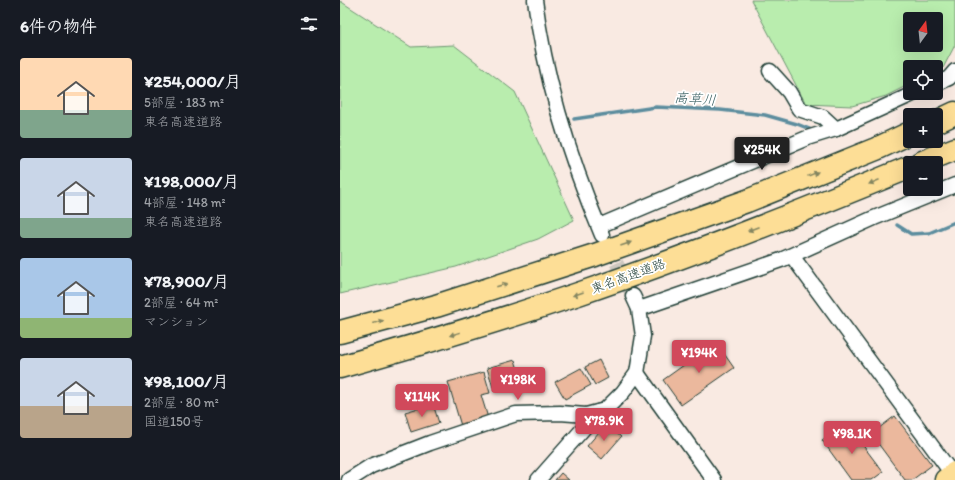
<!DOCTYPE html>
<html lang="ja">
<head>
<meta charset="utf-8">
<style>
  :root { --surface:#171b24; --page:#20242c; --text:#f1f3f6; --muted:#9ea1a6; --accent:#d1495b }
  body { margin:0; font-family:Itim,"Klee One",sans-serif; background:var(--page); color:var(--text); height:100vh; display:flex; flex-direction:column; font-size:15px; white-space:nowrap }
  * { box-sizing:border-box; margin:0 }
  p { font-size:13px; color:var(--muted) }
  .icon { flex:none; width:22px; height:22px; fill:none; stroke:currentColor; stroke-width:2; stroke-linecap:round; stroke-linejoin:round }
  .map { position:relative; flex:1; overflow:hidden }
  .side { display:flex; flex-direction:column; background:var(--surface); width:340px }
  .side>* { flex:none }
  .needle { width:26px; rotate:15deg }
  .tools { position:absolute; left:563px; top:12px; display:grid; gap:8px }
  .tools a { display:grid; place-items:center; width:40px; height:40px; border-radius:4px; background:var(--surface); box-shadow:0 4px 16px #0002; font-size:20px }
  .price { position:absolute; translate:-50% -34px; padding:0 9px; border-radius:4px; background:var(--accent); color:#fff; font-size:13px; line-height:26px; filter:drop-shadow(0 1px 2px #0008) }
  .price::after { content:''; position:absolute; left:50%; top:24px; width:12px; height:9px; margin-left:-6px; background:inherit; clip-path:polygon(0 0,100% 0,50% 100%) }
  .price.on { background:#222; color:#fff }
  ul { padding:0; list-style:none }
  li { display:flex; align-items:center; gap:12px; height:100px; padding:0 20px }
  li span { display:grid; place-items:center; flex:none; width:112px; height:80px; border-radius:4px; color:#555 }
  li>.icon { margin-inline-start:auto }
  span .icon { width:48px; height:48px; fill:#fffc; stroke-width:1 }
  li b { font-size:17px }
  h2 { display:flex; justify-content:space-between; align-items:center; height:48px; padding:0 20px; font-size:17px }
  main { display:flex; flex:1; min-height:0 }
  .map>svg:first-child { display:block }
  .green { fill:#b9edae; stroke:#6c9571; fill-rule:evenodd }
  .lines { fill:none; stroke-linecap:round; stroke-linejoin:round }
  .stream { stroke:#5c8d9e; stroke-width:3.5 }
  .building { fill:#ebb89d; stroke:#1f3d34 }
  .minor-tunnel { stroke:#cdc7bf; stroke-width:14; stroke-dasharray:14 7; stroke-linecap:butt }
  .minor-casing { stroke:#1f3d34; stroke-width:17 }
  .trunk-casing { stroke:#1f3d34; stroke-width:25 }
  .motorway-casing { stroke:#1f3d34; stroke-width:25 }
  .minor { stroke:#fff; stroke-width:14 }
  .trunk { stroke:#fdde96; stroke-width:22 }
  .motorway { stroke:#fdde96; stroke-width:22 }
  .oneway { fill:#838560 }
  .labels { text-anchor:middle; dominant-baseline:central; stroke-width:3.5; stroke-linejoin:round; paint-order:stroke }
  .street-label { font-size:13px; fill:#1f3d34; stroke:#fff }
  .water-label { font-size:14px; font-style:italic; fill:#385e60; stroke:#fff }
</style>
</head>
<body>
<main>
<section class="side">
<h2>6件の物件<svg class="icon" aria-label="filters" viewBox="0 0 24 24"><path d="M4 7h16M4 17h16"/><circle cx="9" cy="7" r="2"/><circle cx="15" cy="17" r="2"/></svg></h2>
<ul>
<li><span style="background:linear-gradient(#ffd9b3 65%,#7fa58c 0)"><svg class="icon" aria-label="home" viewBox="0 0 24 24"><path d="M3 11l9-7 9 7M6 9v11h12V9"/></svg></span><div><b>¥254,000/月</b><p>5部屋 · 183 m²</p><p>東名高速道路</p></div></li>
<li><span style="background:linear-gradient(#c9d6e8 75%,#7fa58c 0)"><svg class="icon" aria-label="home" viewBox="0 0 24 24"><path d="M3 11l9-7 9 7M6 9v11h12V9"/></svg></span><div><b>¥198,000/月</b><p>4部屋 · 148 m²</p><p>東名高速道路</p></div></li>
<li><span style="background:linear-gradient(#a9c7e8 75%,#8fb573 0)"><svg class="icon" aria-label="home" viewBox="0 0 24 24"><path d="M3 11l9-7 9 7M6 9v11h12V9"/></svg></span><div><b>¥78,900/月</b><p>2部屋 · 64 m²</p><p>マンション</p></div></li>
<li><span style="background:linear-gradient(#c9d6e8 60%,#b9a48a 0)"><svg class="icon" aria-label="home" viewBox="0 0 24 24"><path d="M3 11l9-7 9 7M6 9v11h12V9"/></svg></span><div><b>¥98,100/月</b><p>2部屋 · 80 m²</p><p>国道150号</p></div></li>
</ul>
</section>
<div class="map">
<svg width="615" height="480" viewBox="0 0 615 480">
  <rect width="100%" height="100%" fill="#f9eae2"/>
  <filter id="ink" filterUnits="userSpaceOnUse"><feTurbulence type="fractalNoise" baseFrequency=".025" numOctaves="2"/><feDisplacementMap in="SourceGraphic" scale="8" xChannelSelector="R" yChannelSelector="G"/><feConvolveMatrix kernelMatrix="1 2 1 2 8 2 1 2 1" color-interpolation-filters="sRGB"/></filter>
  <g filter="url(#ink)">
    <g class="green">
      <path d="M411,0h204v45l-12,23 -7,3v-4h-26v17l-24,12 -34,10 -46,-2zM570,19h26v26h-26z"/>
      <polygon points="0,1 71,47 114,45 175,92 234,220 198,239 116,267 0,294"/>
    </g>
    <g class="lines">
      <g class="stream">
        <polyline points="234,119 316,107 380,110 425,115 457,124 472,130"/>
        <polyline points="557,225 571,234 589,233 615,222"/>
      </g>
    </g>
    <g class="building">
      <polygon points="376,342 394,368 341,405 323,380"/>
      <polygon points="175,360 181,379 153,387 147,368"/>
      <polygon points="259,360 268,378 255,385 245,367"/>
      <polygon points="241,368 251,385 225,399 215,382"/>
      <polygon points="144,372 150,393 141,395 148,418 121,426 108,382"/>
      <polygon points="93,404 99,423 71,432 65,412"/>
      <polygon points="555,416 592,465 572,480 565,480 531,434"/>
      <polygon points="506,423 543,472 532,480 511,480 482,440"/>
      <polygon points="266,424 281,437 262,459 247,446"/>
      <polygon points="221,473 229,480 215,480"/>
    </g>
    <g class="lines">
      <polyline class="minor-tunnel" points="267,244 293,296"/>
      <g class="minor-casing">
        <g id="minor">
          <path d="M195,0c10,81 35,159 67,235"/>
          <polyline points="430,71 449,92 459,109 483,117 496,129"/>
          <polyline points="596,84 609,78 615,71"/>
          <polyline points="259,226 467,138 496,129 575,93"/>
          <polyline points="452,256 613,475"/>
          <polyline points="299,309 441,260 534,218 615,185"/>
          <polyline points="297,373 374,480"/>
          <polyline points="9,480 31,466 90,443 176,414 220,413 246,415 265,410 283,392 297,373 303,336 299,309 293,296"/>
          <polyline points="198,480 258,412"/>
        </g>
      </g>
      <g class="trunk-casing">
        <polyline id="trunk" points="606,480 615,473"/>
      </g>
      <g class="motorway-casing">
        <g id="motorway">
          <polyline points="596,122 615,113"/>
          <polyline points="580,163 615,149"/>
          <polyline points="0,332 96,306 255,255 407,201 536,149 570,133"/>
          <path d="M0,367c81,-23 162,-47 241,-74 111,-38 220,-81 329,-126"/>
        </g>
      </g>
      <use href="#minor" class="minor"/>
      <use href="#trunk" class="trunk"/>
      <use href="#motorway" class="motorway"/>
    </g>
    <defs><path id="oneway-solid" d="M-6-.8H1V-3.2L6.5 0L1 3.2V.8H-6Z"/></defs>
    <g class="oneway">
      <use href="#oneway-solid" transform="translate(473 174) rotate(-22)"/>
      <use href="#oneway-solid" transform="translate(534 182) rotate(158)"/>
      <use href="#oneway-solid" transform="translate(413 229) rotate(159)"/>
      <use href="#oneway-solid" transform="translate(286 244) rotate(-20)"/>
      <use href="#oneway-solid" transform="translate(162 285) rotate(-18)"/>
      <use href="#oneway-solid" transform="translate(238 294) rotate(161)"/>
      <use href="#oneway-solid" transform="translate(38 322) rotate(-15)"/>
      <use href="#oneway-solid" transform="translate(115 334) rotate(162)"/>
    </g>
  </g>
  <g class="labels">
    <g class="street-label">
      <text transform="translate(288 276) rotate(-20)">東名高速道路</text>
    </g>
    <g class="water-label">
      <text transform="translate(355 99) rotate(4)">高草川</text>
    </g>
  </g>
</svg>
<div class="tools">
<a><svg class="needle" viewBox="-14 -14 28 28"><path d="M0-13l5 13h-10z" fill="#e53935"/><path d="M0 13l5-13h-10z" fill="#9ea1a6"/></svg></a>
<a><svg class="icon" aria-label="locate" viewBox="0 0 24 24"><circle cx="12" cy="12" r="6"/><path d="M12 2v4M12 18v4M2 12h4M18 12h4"/></svg></a>
<a>+</a>
<a>−</a>
</div>
<b class="price on" style="left:422px;top:171px">¥254K</b>
<b class="price" style="left:359px;top:374px">¥194K</b>
<b class="price" style="left:178px;top:401px">¥198K</b>
<b class="price" style="left:82px;top:418px">¥114K</b>
<b class="price" style="left:264px;top:442px">¥78.9K</b>
<b class="price" style="left:512px;top:455px">¥98.1K</b>
</div>
</main>
</body>
</html>
